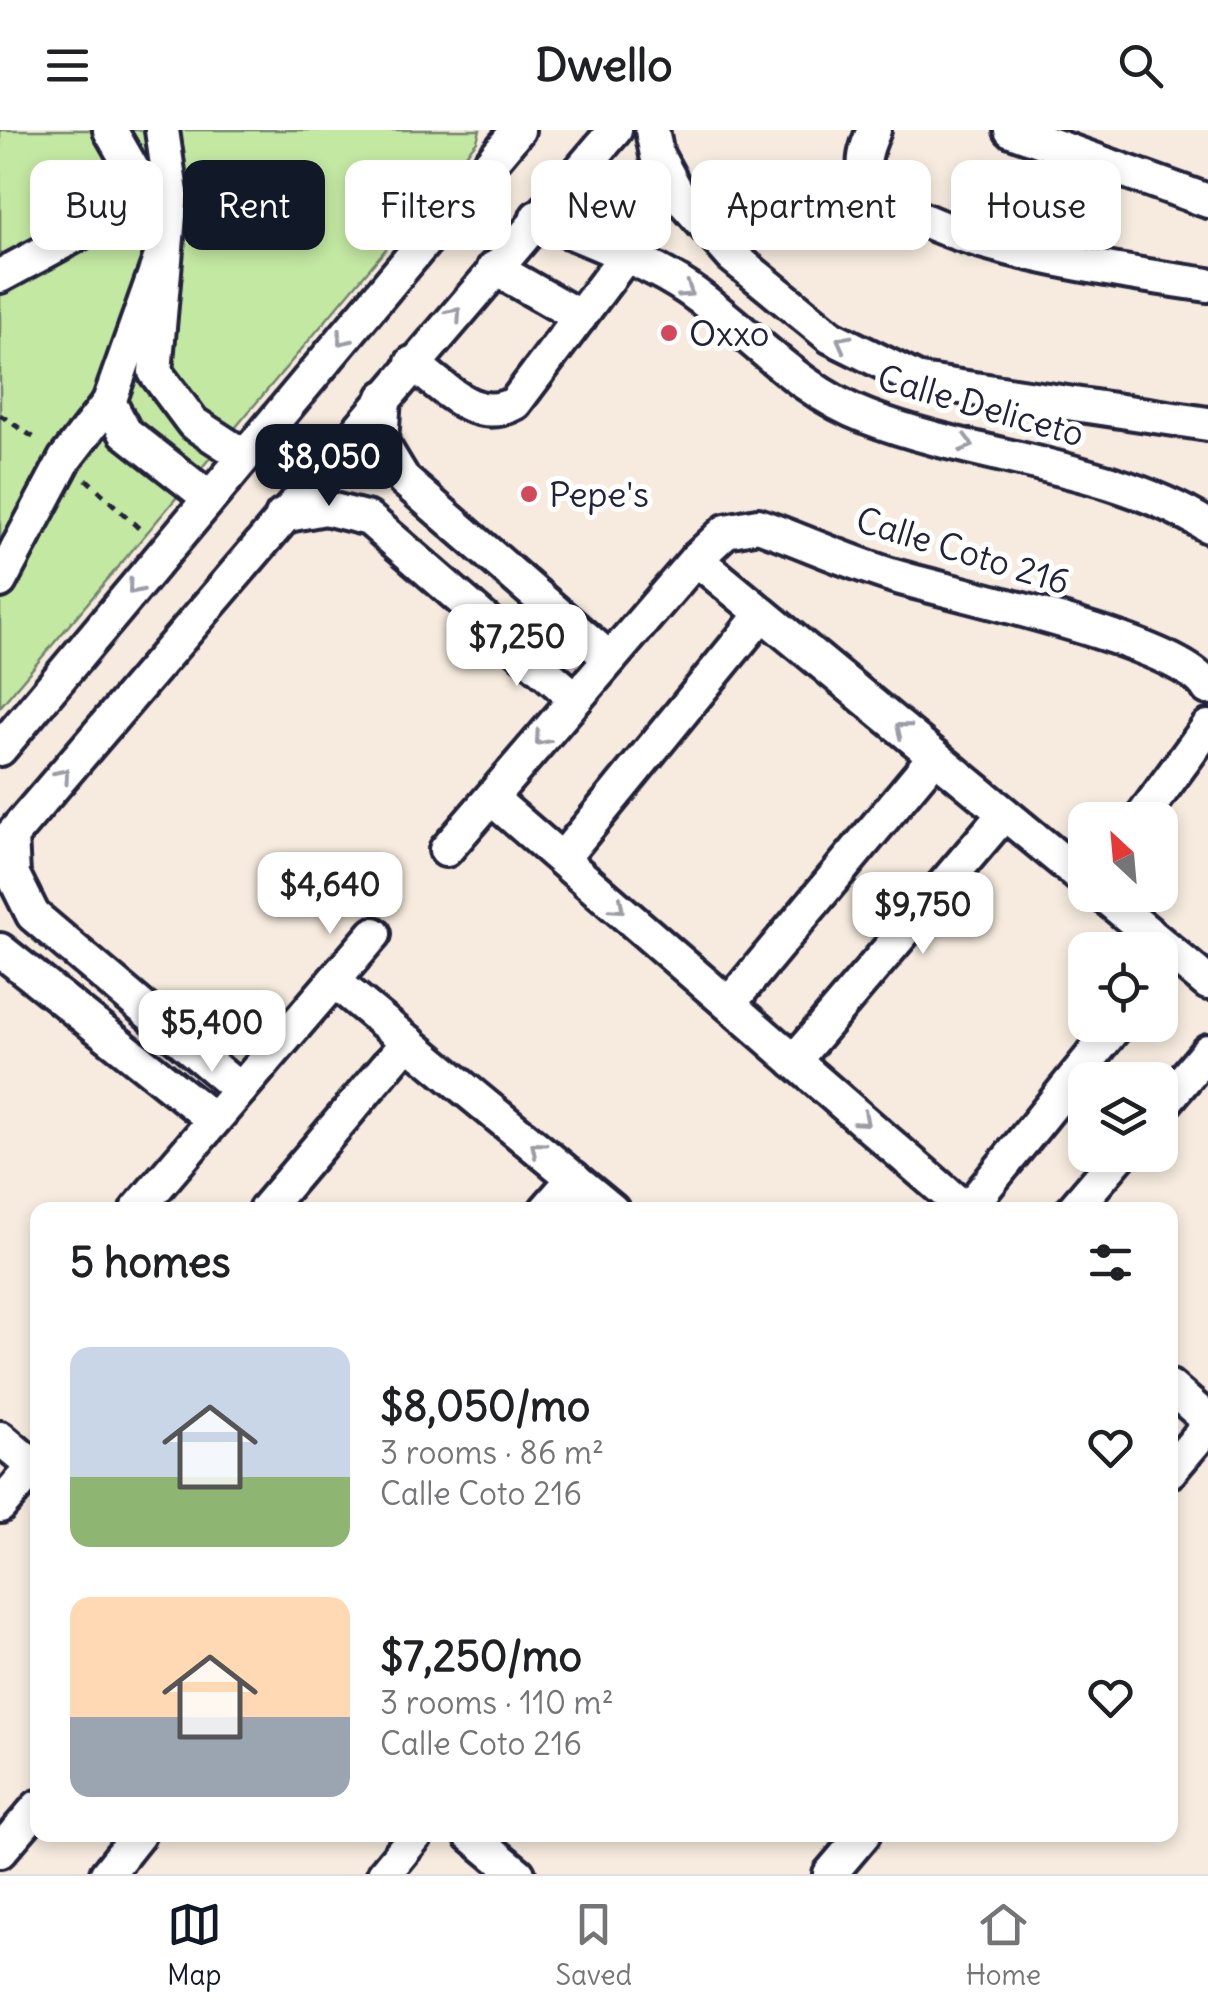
<!DOCTYPE html>
<html lang="en">
<head>
<meta charset="utf-8">
<style>
  :root { --surface:#fff; --page:#f2f2f2; --text:#202124; --muted:#757577; --line:#e0e0e0; --accent:#111827 }
  body { margin:0; font-family:Delius,sans-serif; background:var(--page); color:var(--text); height:100vh; display:flex; flex-direction:column; font-size:38px; white-space:nowrap }
  * { box-sizing:border-box; margin:0 }
  p { font-size:32px; color:var(--muted) }
  .icon { flex:none; width:55px; height:55px; fill:none; stroke:currentColor; stroke-width:2; stroke-linecap:round; stroke-linejoin:round }
  .map { position:relative; flex:1; overflow:hidden }
  .details { position:absolute; left:30px; top:1072px; width:1148px; height:640px; display:flex; flex-direction:column; background:var(--surface); border-radius:20px; box-shadow:0 5px 15px #0003 }
  .details>* { flex:none }
  .hud { position:absolute; left:30px; top:30px; width:1150px; height:90px; display:flex; gap:20px }
  .needle { width:65px; rotate:334deg }
  .fabs { position:absolute; left:1068px; top:672px; display:grid; gap:20px }
  .fabs a { display:grid; place-items:center; width:110px; height:110px; border-radius:20px; background:var(--surface); box-shadow:0 5px 15px #0003; font-size:50px }
  .price { position:absolute; translate:-50% -85px; padding:0 22px; border-radius:20px; background:#fff; color:#222; font-size:32px; line-height:65px; filter:drop-shadow(0 2px 5px #0008) }
  .price::after { content:''; position:absolute; left:50%; top:60px; width:30px; height:22px; margin-left:-15px; background:inherit; clip-path:polygon(0 0,100% 0,50% 100%) }
  .price.active { background:var(--accent); color:#fff }
  ul { padding:0; list-style:none }
  li { display:flex; align-items:center; gap:30px; height:250px; padding:0 40px }
  li span { display:grid; place-items:center; flex:none; width:280px; height:200px; border-radius:20px; color:#555 }
  li>.icon { margin-inline-start:auto }
  span .icon { width:120px; height:120px; fill:#fffc; stroke-width:1 }
  li b { font-size:42px }
  h2 { display:flex; justify-content:space-between; align-items:center; height:120px; padding:0 40px; font-size:42px }
  .pill { padding:0 35px; border-radius:20px; background:var(--surface); box-shadow:0 5px 15px #0003; font-size:35px; line-height:90px }
  .pill.active { background:var(--accent); color:#fff }
  header { display:flex; justify-content:space-between; align-items:center; height:130px; padding:0 40px; background:var(--surface); font-size:45px; font-weight:700 }
  .dock { display:flex; justify-content:space-around; align-items:center; height:140px; border-top:2px solid var(--line); background:var(--surface); font-size:28px; color:var(--muted) }
  .dock a { display:grid; justify-items:center; gap:5px }
  .dock .active { color:var(--accent) }
  .map>svg:first-child { display:block }
  .green { fill:#c3e8a2; stroke:#72856e; stroke-width:2.5 }
  .lines { fill:none; stroke-linecap:round; stroke-linejoin:round }
  .minor-casing { stroke:#22223b; stroke-width:40 }
  .path { stroke:#22223b; stroke-width:5; stroke-dasharray:8 8; stroke-linecap:butt }
  .minor { stroke:#fff; stroke-width:32 }
  .oneway { stroke:#9c9ca7 }
  .poi-dot { fill:#d1495b; stroke:#fff; stroke-width:4 }
  .labels { text-anchor:middle; dominant-baseline:central; stroke-width:10; stroke-linejoin:round; paint-order:stroke }
  .poi-label { font-size:35px; fill:#22223b; stroke:#fff; text-anchor:start }
  .street-label { font-size:35px; fill:#22223b; stroke:#fff }
</style>
</head>
<body>
<header><svg class="icon" aria-label="menu" viewBox="0 0 24 24"><path d="M4 6h16M4 12h16M4 18h16"/></svg>Dwello<svg class="icon" aria-label="search" viewBox="0 0 24 24"><circle cx="10" cy="10" r="6"/><path d="M15 15l6 6"/></svg></header>
<div class="map">
<svg width="1208" height="1744" viewBox="0 0 1208 1744">
  <rect width="100%" height="100%" fill="#f6ebde"/>
  <filter id="ink" filterUnits="userSpaceOnUse"><feTurbulence type="fractalNoise" baseFrequency=".01" numOctaves="2"/><feDisplacementMap in="SourceGraphic" scale="20" xChannelSelector="R" yChannelSelector="G"/><feConvolveMatrix kernelMatrix="1 2 1 2 8 2 1 2 1" color-interpolation-filters="sRGB"/></filter>
  <g filter="url(#ink)">
    <polygon class="green" points="0,0 480,0 477,11 0,577"/>
    <g class="lines">
      <g class="minor-casing">
        <g id="minor">
          <polyline points="110,0 150,70"/>
          <polyline points="162,0 171,63 155,242 193,293 244,326"/>
          <polyline points="652,0 657,25 679,66 732,126 831,207 920,251 1208,294"/>
          <path d="M874,0c-7,16 -15,35 -4,51 41,64 263,93 338,104"/>
          <polyline points="1011,0 1208,71"/>
          <path d="M537,87c49,23 107,42 151,72 61,42 109,102 179,128 109,42 241,47 341,109"/>
          <polyline points="494,138 580,187"/>
          <polyline points="0,146 115,84 171,63"/>
          <path d="M412,233c33,24 63,62 103,40l109,-145"/>
          <polyline points="384,267 381,312 404,350 610,529"/>
          <polyline points="109,272 125,302 209,368"/>
          <polyline points="282,386 325,378 369,389 576,569"/>
          <polyline points="696,429 1085,750"/>
          <polyline points="0,451 65,329 109,272 165,115"/>
          <polyline points="0,619 518,0"/>
          <polyline points="491,668 966,1080"/>
          <polyline points="1140,690 1208,597"/>
          <polyline points="11,706 13,745 33,785 240,960"/>
          <polyline points="0,719 615,0"/>
          <path d="M446,720l250,-291 30,-28 32,-6c45,16 90,37 136,51 59,18 287,65 314,112"/>
          <polyline points="562,729 762,484"/>
          <polyline points="1103,765 1208,853"/>
          <polyline points="0,820 214,990"/>
          <polyline points="334,851 612,1080"/>
          <polyline points="729,874 935,626"/>
          <polyline points="794,931 1004,684"/>
          <polyline points="1160,978 1208,921"/>
          <polyline points="137,1080 374,804"/>
          <polyline points="265,1080 408,911"/>
          <polyline points="546,1080 574,1048"/>
          <polyline points="967,1080 1117,895"/>
          <polyline points="1073,1080 1120,1025"/>
          <polyline points="1170,1257 1208,1290"/>
          <polyline points="0,1308 38,1340"/>
          <polyline points="1170,1341 1208,1296"/>
          <polyline points="0,1376 34,1337"/>
          <polyline points="471,1705 518,1744"/>
          <polyline points="0,1721 38,1677"/>
          <polyline points="107,1744 138,1705"/>
          <polyline points="384,1744 416,1705"/>
          <polyline points="830,1744 863,1705"/>
        </g>
      </g>
      <g class="path">
        <polyline points="0,285 39,311"/>
        <polyline points="86,349 144,403"/>
      </g>
      <use href="#minor" class="minor"/>
    </g>
    <defs><path id="oneway-chevron" d="M-2-3.5L2.5 0L-2 3.5" fill="none" stroke-width="1.6" stroke-linecap="round" stroke-linejoin="round" transform="scale(2.5)"/></defs>
    <g class="oneway">
      <use href="#oneway-chevron" transform="translate(687 161) rotate(33)"/>
      <use href="#oneway-chevron" transform="translate(455 184) rotate(-49)"/>
      <use href="#oneway-chevron" transform="translate(343 209) rotate(130)"/>
      <use href="#oneway-chevron" transform="translate(843 212) rotate(-152)"/>
      <use href="#oneway-chevron" transform="translate(967 314) rotate(15)"/>
      <use href="#oneway-chevron" transform="translate(134 458) rotate(130)"/>
      <use href="#oneway-chevron" transform="translate(902 599) rotate(-141)"/>
      <use href="#oneway-chevron" transform="translate(541 609) rotate(131)"/>
      <use href="#oneway-chevron" transform="translate(63 645) rotate(-50)"/>
      <use href="#oneway-chevron" transform="translate(618 777) rotate(41)"/>
      <use href="#oneway-chevron" transform="translate(863 990) rotate(41)"/>
      <use href="#oneway-chevron" transform="translate(537 1018) rotate(-140)"/>
    </g>
  </g>
  <g class="poi-dot">
    <circle cx="669" cy="203" r="10"/>
    <circle cx="529" cy="364" r="10"/>
  </g>
  <g class="labels">
    <g class="poi-label">
      <text x="689" y="203">Oxxo</text>
      <text x="549" y="364">Pepe's</text>
    </g>
    <g class="street-label">
      <text transform="translate(981 275) rotate(16)">Calle Deliceto</text>
      <text transform="translate(963 420) rotate(17)">Calle Coto 216</text>
    </g>
  </g>
</svg>
<div class="fabs">
<a><svg class="needle" viewBox="-14 -14 28 28"><path d="M0-13l5 13h-10z" fill="#e53935"/><path d="M0 13l5-13h-10z" fill="#757577"/></svg></a>
<a><svg class="icon" aria-label="locate" viewBox="0 0 24 24"><circle cx="12" cy="12" r="6"/><path d="M12 2v4M12 18v4M2 12h4M18 12h4"/></svg></a>
<a><svg class="icon" aria-label="layers" viewBox="0 0 24 24"><path d="M12 4l9 5-9 5-9-5zM3 14l9 5 9-5"/></svg></a>
</div>
<b class="price active" style="left:329px;top:379px">$8,050</b>
<b class="price" style="left:517px;top:559px">$7,250</b>
<b class="price" style="left:330px;top:807px">$4,640</b>
<b class="price" style="left:923px;top:827px">$9,750</b>
<b class="price" style="left:212px;top:945px">$5,400</b>
<div class="hud">
<a class="pill">Buy</a>
<a class="pill active">Rent</a>
<a class="pill">Filters</a>
<a class="pill">New</a>
<a class="pill">Apartment</a>
<a class="pill">House</a>
</div>
<section class="details">
<h2>5 homes<svg class="icon" aria-label="filters" viewBox="0 0 24 24"><path d="M4 7h16M4 17h16"/><circle cx="9" cy="7" r="2"/><circle cx="15" cy="17" r="2"/></svg></h2>
<ul>
<li><span style="background:linear-gradient(#c9d6e8 65%,#8fb573 0)"><svg class="icon" aria-label="home" viewBox="0 0 24 24"><path d="M3 11l9-7 9 7M6 9v11h12V9"/></svg></span><div><b>$8,050/mo</b><p>3 rooms · 86 m²</p><p>Calle Coto 216</p></div><svg class="icon" aria-label="heart" viewBox="0 0 24 24"><path d="M12 20l-8-8c-3-5 5-10 8-4 3-6 11-1 8 4z"/></svg></li>
<li><span style="background:linear-gradient(#ffd9b3 60%,#9aa5b1 0)"><svg class="icon" aria-label="home" viewBox="0 0 24 24"><path d="M3 11l9-7 9 7M6 9v11h12V9"/></svg></span><div><b>$7,250/mo</b><p>3 rooms · 110 m²</p><p>Calle Coto 216</p></div><svg class="icon" aria-label="heart" viewBox="0 0 24 24"><path d="M12 20l-8-8c-3-5 5-10 8-4 3-6 11-1 8 4z"/></svg></li>
</ul>
</section>
</div>
<nav class="dock">
<a class="active"><svg class="icon" aria-label="map" viewBox="0 0 24 24"><path d="M3 6l6-2 6 2 6-2v14l-6 2-6-2-6 2zM9 4v14M15 6v14"/></svg>Map</a>
<a><svg class="icon" aria-label="saved" viewBox="0 0 24 24"><path d="M7 4h10v16l-5-4-5 4z"/></svg>Saved</a>
<a><svg class="icon" aria-label="home" viewBox="0 0 24 24"><path d="M3 11l9-7 9 7M6 9v11h12V9"/></svg>Home</a>
</nav>
</body>
</html>
